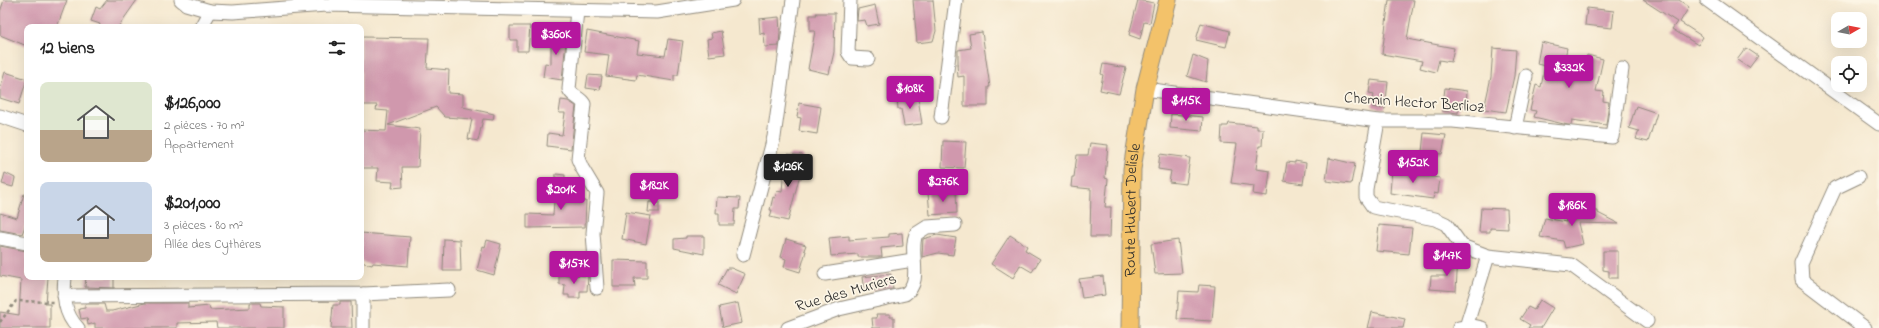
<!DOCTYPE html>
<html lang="fr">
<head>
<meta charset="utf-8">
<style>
  :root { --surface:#fff; --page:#f2f2f2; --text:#222; --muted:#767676; --accent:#b5179e }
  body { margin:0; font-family:"Indie Flower",sans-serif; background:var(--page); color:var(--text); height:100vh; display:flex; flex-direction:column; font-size:15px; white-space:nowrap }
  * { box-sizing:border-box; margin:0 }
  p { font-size:13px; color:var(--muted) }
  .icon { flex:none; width:22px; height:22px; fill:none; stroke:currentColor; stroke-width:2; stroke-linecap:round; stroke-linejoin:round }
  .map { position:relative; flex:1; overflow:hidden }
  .sheet { position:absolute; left:24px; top:24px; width:340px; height:256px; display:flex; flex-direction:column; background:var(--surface); border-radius:8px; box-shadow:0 4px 16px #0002 }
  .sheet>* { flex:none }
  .needle { width:26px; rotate:81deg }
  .tools { position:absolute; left:1831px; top:12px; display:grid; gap:8px }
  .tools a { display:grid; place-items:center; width:36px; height:36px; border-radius:8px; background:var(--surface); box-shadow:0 4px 16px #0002; font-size:20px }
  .price { position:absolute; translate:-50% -34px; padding:0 9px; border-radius:4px; background:var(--accent); color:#fff; font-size:13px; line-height:26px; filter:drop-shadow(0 1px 2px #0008) }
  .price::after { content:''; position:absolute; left:50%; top:24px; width:12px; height:9px; margin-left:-6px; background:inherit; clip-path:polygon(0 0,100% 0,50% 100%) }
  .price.on { background:#222; color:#fff }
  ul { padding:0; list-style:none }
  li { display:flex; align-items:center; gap:12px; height:100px; padding:0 16px }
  li span { display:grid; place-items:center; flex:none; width:112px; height:80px; border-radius:8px; color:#555 }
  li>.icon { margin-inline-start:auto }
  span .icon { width:48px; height:48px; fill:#fffc; stroke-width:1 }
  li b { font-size:17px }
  h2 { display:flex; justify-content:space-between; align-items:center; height:48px; padding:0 16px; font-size:17px }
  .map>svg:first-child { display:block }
  .building { fill:#d098ad }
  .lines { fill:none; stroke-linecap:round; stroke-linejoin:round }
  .minor-casing { stroke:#908a7d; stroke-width:15 }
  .major-casing { stroke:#908a7d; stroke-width:19 }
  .path { stroke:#908a7d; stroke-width:2.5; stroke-dasharray:3 3; stroke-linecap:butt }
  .minor { stroke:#fff; stroke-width:13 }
  .major { stroke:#f3c26a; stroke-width:17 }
  .labels { text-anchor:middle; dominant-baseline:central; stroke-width:3.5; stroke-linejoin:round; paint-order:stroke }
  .street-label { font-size:16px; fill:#2b2b2b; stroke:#fcf5e5 }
</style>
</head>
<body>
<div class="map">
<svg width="1879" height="328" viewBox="0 0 1879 328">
  <rect width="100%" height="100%" fill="#fcf5e5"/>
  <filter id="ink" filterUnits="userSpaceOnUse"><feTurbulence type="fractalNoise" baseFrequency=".025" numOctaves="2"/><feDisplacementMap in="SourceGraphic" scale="8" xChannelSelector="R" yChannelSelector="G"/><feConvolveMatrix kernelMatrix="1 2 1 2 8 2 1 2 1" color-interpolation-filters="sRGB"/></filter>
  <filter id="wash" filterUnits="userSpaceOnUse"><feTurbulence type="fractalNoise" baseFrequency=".012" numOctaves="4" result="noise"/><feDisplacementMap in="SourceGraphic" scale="16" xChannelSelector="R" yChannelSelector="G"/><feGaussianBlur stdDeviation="0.9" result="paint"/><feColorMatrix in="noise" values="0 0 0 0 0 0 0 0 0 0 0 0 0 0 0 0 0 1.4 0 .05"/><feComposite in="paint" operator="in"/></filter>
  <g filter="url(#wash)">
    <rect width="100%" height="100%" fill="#f5e8cf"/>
    <g id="blocks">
      <g class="building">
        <polygon points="4,0 67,0 57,27 27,27 27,46 0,35 0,12"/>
        <polygon points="107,0 137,0 118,27 99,27 100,24 91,21 96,7 100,9"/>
        <polygon points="913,0 933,0 936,31 933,41 917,43"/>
        <polygon points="1138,0 1154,3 1150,23 1144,22 1140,39 1129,35"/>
        <polygon points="1389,0 1414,0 1407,39 1454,48 1451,62 1439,60 1436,72 1420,68 1422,61 1382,54"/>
        <polygon points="1643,0 1679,0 1689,7 1680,22 1703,37 1698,45 1672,29 1677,22"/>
        <polygon points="875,5 879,24 867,26 865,20 857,21 858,9"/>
        <polygon points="1587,8 1614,11 1612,28 1585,25"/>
        <polygon points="816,13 835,13 834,52 829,74 808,69 815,31 810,31 810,15 817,15"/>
        <polygon points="779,17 780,32 779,46 765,47 764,33 760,34 759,19"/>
        <polygon points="1201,23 1230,31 1226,47 1196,40"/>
        <polygon points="510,26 530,26 528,51 517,51 517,40 510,40"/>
        <polygon points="551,31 567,31 562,80 543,77 545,63 551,64"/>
        <polygon points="587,31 639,41 637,53 665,56 668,39 683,41 678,75 674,75 674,81 637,75 636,80 606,76 609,55 584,52"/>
        <polygon points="721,31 725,54 709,56 707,39 712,38 711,33"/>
        <polygon points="982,32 990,87 988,87 988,106 964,106 964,76 958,77 957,65 958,65 958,50 971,48 969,34"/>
        <polygon points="361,37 429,38 427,68 449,70 448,93 463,94 463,107 494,114 493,120 483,119 478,141 468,139 472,119 445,117 436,107 388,125 420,129 418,167 402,167 403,187 392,188 393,182 377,181 378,168 361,168 361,130 386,131 388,111 376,110 377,105 361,105"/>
        <polygon points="1541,42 1567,48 1564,63 1584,67 1587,55 1603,59 1596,91 1604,92 1603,101 1609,102 1606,125 1572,120 1571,125 1568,125 1534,117 1536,111 1530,110 1536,85 1541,87 1545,66 1537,64"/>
        <polygon points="1493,48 1516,50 1514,76 1506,112 1484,109 1491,77"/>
        <polygon points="1746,48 1758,56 1749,68 1737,60"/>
        <polygon points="1193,55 1208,61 1206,82 1187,76"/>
        <polygon points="1103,64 1126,68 1119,94 1100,90 1103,75 1101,74"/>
        <polygon points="5,72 27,79 19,104 0,98 0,89"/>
        <polygon points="588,75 602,76 600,90 586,88"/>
        <polygon points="1371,80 1388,82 1385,109 1372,107 1374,94 1369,93"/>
        <polygon points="1445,88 1467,91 1466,106 1459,105 1458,113 1442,111"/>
        <polygon points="911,95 912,99 918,98 922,124 904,126 901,109 898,109 897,97"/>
        <polygon points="561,100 568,101 576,106 571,149 547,146 548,133 562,135 565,113 559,113"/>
        <polygon points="799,103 821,107 817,134 799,131 801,118 797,117"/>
        <polygon points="1636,106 1657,113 1648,142 1636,139 1639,131 1629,128"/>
        <polygon points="1171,114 1203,117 1202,131 1170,128"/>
        <polygon points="1229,123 1257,126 1257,129 1263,129 1262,146 1259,146 1256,169 1270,171 1267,196 1253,194 1254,186 1231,183 1237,144 1221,143 1222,126 1228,126"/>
        <polygon points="1424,133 1446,135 1442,154 1422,152"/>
        <polygon points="943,141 966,142 964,168 942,167"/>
        <polygon points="1090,143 1108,145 1105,178 1108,179 1105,207 1111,207 1110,237 1090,237 1091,189 1071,187 1072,177 1074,177 1077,155 1088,155"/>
        <polygon points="788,154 803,155 802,168 805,169 804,178 799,178 788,221 770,217 772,210 770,210 773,197 775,198 777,191 782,192 784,166 787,166"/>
        <polygon points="1160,154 1190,158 1186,184 1169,182 1171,171 1158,169"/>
        <polygon points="1329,158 1355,164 1351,184 1326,181"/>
        <polygon points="1295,161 1306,163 1303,184 1284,181 1287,162 1295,163"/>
        <polygon points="1392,168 1415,170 1415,172 1422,176 1440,178 1438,194 1434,193 1433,199 1390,193"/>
        <polygon points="5,173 15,178 13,187 2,184"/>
        <polygon points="556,174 565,175 564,199 586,201 585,227 527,228 527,214 553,215"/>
        <polygon points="956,191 957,213 930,215 928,193"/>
        <polygon points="24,194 27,195 27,221 22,234 0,230 0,213 17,218"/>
        <polygon points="717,197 740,198 739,209 735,209 734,225 719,225 719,213 716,213"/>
        <polygon points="649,202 659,202 659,212 648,212"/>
        <polygon points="1481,208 1507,209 1508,229 1490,228 1490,232 1479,232"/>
        <polygon points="1568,210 1598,211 1598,213 1619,224 1578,223 1583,244 1565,248 1563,241 1540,237 1545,218 1566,222"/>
        <polygon points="626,212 651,216 646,244 622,239"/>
        <polygon points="1379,225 1412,228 1409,254 1376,251"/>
        <polygon points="361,233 410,237 408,266 373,263 372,265 361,262"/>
        <polygon points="902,233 903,246 881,248 882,257 858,257 858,254 831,256 829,238 849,236 849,240 889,237 889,234"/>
        <polygon points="937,235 956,238 953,255 938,253 922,257 923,239"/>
        <polygon points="1010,235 1027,246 1025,250 1040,259 1032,272 1020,265 1013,278 991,264"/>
        <polygon points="686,236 704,236 704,254 674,248 674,239 686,238"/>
        <polygon points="444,239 460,240 461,271 443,271"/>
        <polygon points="786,239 806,245 804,250 806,251 800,272 784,267 786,259 781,257"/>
        <polygon points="487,240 501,244 494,275 477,270 483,246 485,247"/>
        <polygon points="1178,240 1182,273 1155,274 1151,244"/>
        <polygon points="0,246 27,251 27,277 48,277 46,304 50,304 50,328 0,328 0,312 19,315 21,280 0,276"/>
        <polygon points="1603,251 1618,251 1618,278 1609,278 1609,271 1603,270"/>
        <polygon points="1449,256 1458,256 1456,291 1430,289 1431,276 1447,276"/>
        <polygon points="613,260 647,261 647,278 634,278 635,287 613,287"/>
        <polygon points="727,268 731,268 745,274 736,294 718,285"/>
        <polygon points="559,274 588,276 587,291 580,291 580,298 569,298 569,295 564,295 565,285 559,284"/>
        <polygon points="891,274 893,289 864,291 862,277"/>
        <polygon points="1103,276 1105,295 1082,298 1079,279"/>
        <polygon points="86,277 114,277 114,288 85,287"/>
        <polygon points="1199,285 1215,286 1212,321 1177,319 1179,291 1198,292"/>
        <polygon points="1540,300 1553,308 1541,328 1528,328 1530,325 1520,319 1528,307 1534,310"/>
        <polygon points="340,302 351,302 352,328 331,328 333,305 340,305"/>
        <polygon points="145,303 188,303 188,308 209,306 210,310 250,308 250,303 260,303 261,306 284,307 284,328 217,328 216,322 177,323 177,328 95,328 95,323 88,325 87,318 81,319 79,309 85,308 85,304 104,304 106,311 112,311"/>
        <polygon points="738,303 742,323 723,327 719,307"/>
        <polygon points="1372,312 1405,319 1403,328 1368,328"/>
        <polygon points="876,314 890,314 890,317 894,317 894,328 873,328 872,318 877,318"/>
      </g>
    </g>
  </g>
  <g filter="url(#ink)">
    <use href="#blocks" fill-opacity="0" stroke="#908a7d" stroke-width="1"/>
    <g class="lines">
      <g class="minor-casing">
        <g id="minor">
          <polyline points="181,0 186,4 210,11 233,12 326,5 657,12 733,0"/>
          <polyline points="850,0 848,52 852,58 868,59"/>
          <polyline points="1707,0 1879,124"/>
          <path d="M577,11l-8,78c3,8 11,8 15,15l-6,55 4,9 15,25 -4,40 4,55"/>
          <polyline points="201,27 210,11"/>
          <polyline points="1145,89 1378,121 1453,121 1612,137 1622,69"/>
          <polyline points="0,116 27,125"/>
          <polyline points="941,117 956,0"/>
          <polyline points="1378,121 1366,189 1366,197 1373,207 1435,219 1446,224 1462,246 1488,256 1571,265 1647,321"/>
          <polyline points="1515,128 1526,76"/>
          <polyline points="1858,177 1835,188 1801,263 1802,280 1865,328"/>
          <polyline points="0,238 27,243"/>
          <polyline points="743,255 774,137 793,0"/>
          <polyline points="825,274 913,260"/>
          <path d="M65,277c-2,19 -1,37 13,51"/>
          <polyline points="363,294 363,328"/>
          <polyline points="64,296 363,294 449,290"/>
          <polyline points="1466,327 1488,256"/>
          <path d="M788,328l51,-19 66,-15c19,-13 3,-41 11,-60l11,-7 28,-2"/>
          <polyline points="1459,328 1473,326 1482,328"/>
        </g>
      </g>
      <g class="major-casing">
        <g id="major">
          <path id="s1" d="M1130,328l2,-159 13,-80 23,-89"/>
        </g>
      </g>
      <polyline class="path" points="0,322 16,301 53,302"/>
      <use href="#minor" class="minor"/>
      <use href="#major" class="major"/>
    </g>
  </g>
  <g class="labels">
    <g class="street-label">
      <text transform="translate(1414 103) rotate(4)">Chemin Hector Berlioz</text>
      <text stroke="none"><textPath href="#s1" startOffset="118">Route Hubert Delisle</textPath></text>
      <text transform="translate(846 293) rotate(-16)">Rue des Muriers</text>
    </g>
  </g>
</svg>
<div class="tools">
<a><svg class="needle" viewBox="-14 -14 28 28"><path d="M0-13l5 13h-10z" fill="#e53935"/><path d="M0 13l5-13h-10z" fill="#767676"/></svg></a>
<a><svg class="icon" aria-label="locate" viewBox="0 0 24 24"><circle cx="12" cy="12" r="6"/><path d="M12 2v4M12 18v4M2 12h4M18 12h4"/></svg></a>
</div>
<b class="price" style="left:556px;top:56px">$360K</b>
<b class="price" style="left:1569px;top:89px">$332K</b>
<b class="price" style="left:910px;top:110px">$108K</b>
<b class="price" style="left:1186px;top:122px">$115K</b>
<b class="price" style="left:1413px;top:184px">$152K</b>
<b class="price on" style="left:788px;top:188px">$126K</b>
<b class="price" style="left:943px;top:203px">$276K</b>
<b class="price" style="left:654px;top:207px">$182K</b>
<b class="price" style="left:561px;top:211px">$201K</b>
<b class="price" style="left:1572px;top:227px">$186K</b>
<b class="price" style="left:1447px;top:277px">$147K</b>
<b class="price" style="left:574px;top:285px">$157K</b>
<section class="sheet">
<h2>12 biens<svg class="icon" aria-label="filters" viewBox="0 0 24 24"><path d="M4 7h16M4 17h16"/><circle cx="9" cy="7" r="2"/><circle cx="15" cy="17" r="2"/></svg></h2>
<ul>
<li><span style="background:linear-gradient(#dfe7d0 60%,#b9a48a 0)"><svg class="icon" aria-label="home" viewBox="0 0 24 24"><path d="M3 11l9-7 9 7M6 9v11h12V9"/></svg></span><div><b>$126,000</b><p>2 pièces · 70 m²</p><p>Appartement</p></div></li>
<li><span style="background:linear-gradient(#c9d6e8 65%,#b9a48a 0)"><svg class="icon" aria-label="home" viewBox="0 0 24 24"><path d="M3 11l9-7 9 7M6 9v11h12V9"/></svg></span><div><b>$201,000</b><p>3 pièces · 80 m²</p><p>Allée des Cythères</p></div></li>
</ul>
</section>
</div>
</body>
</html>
